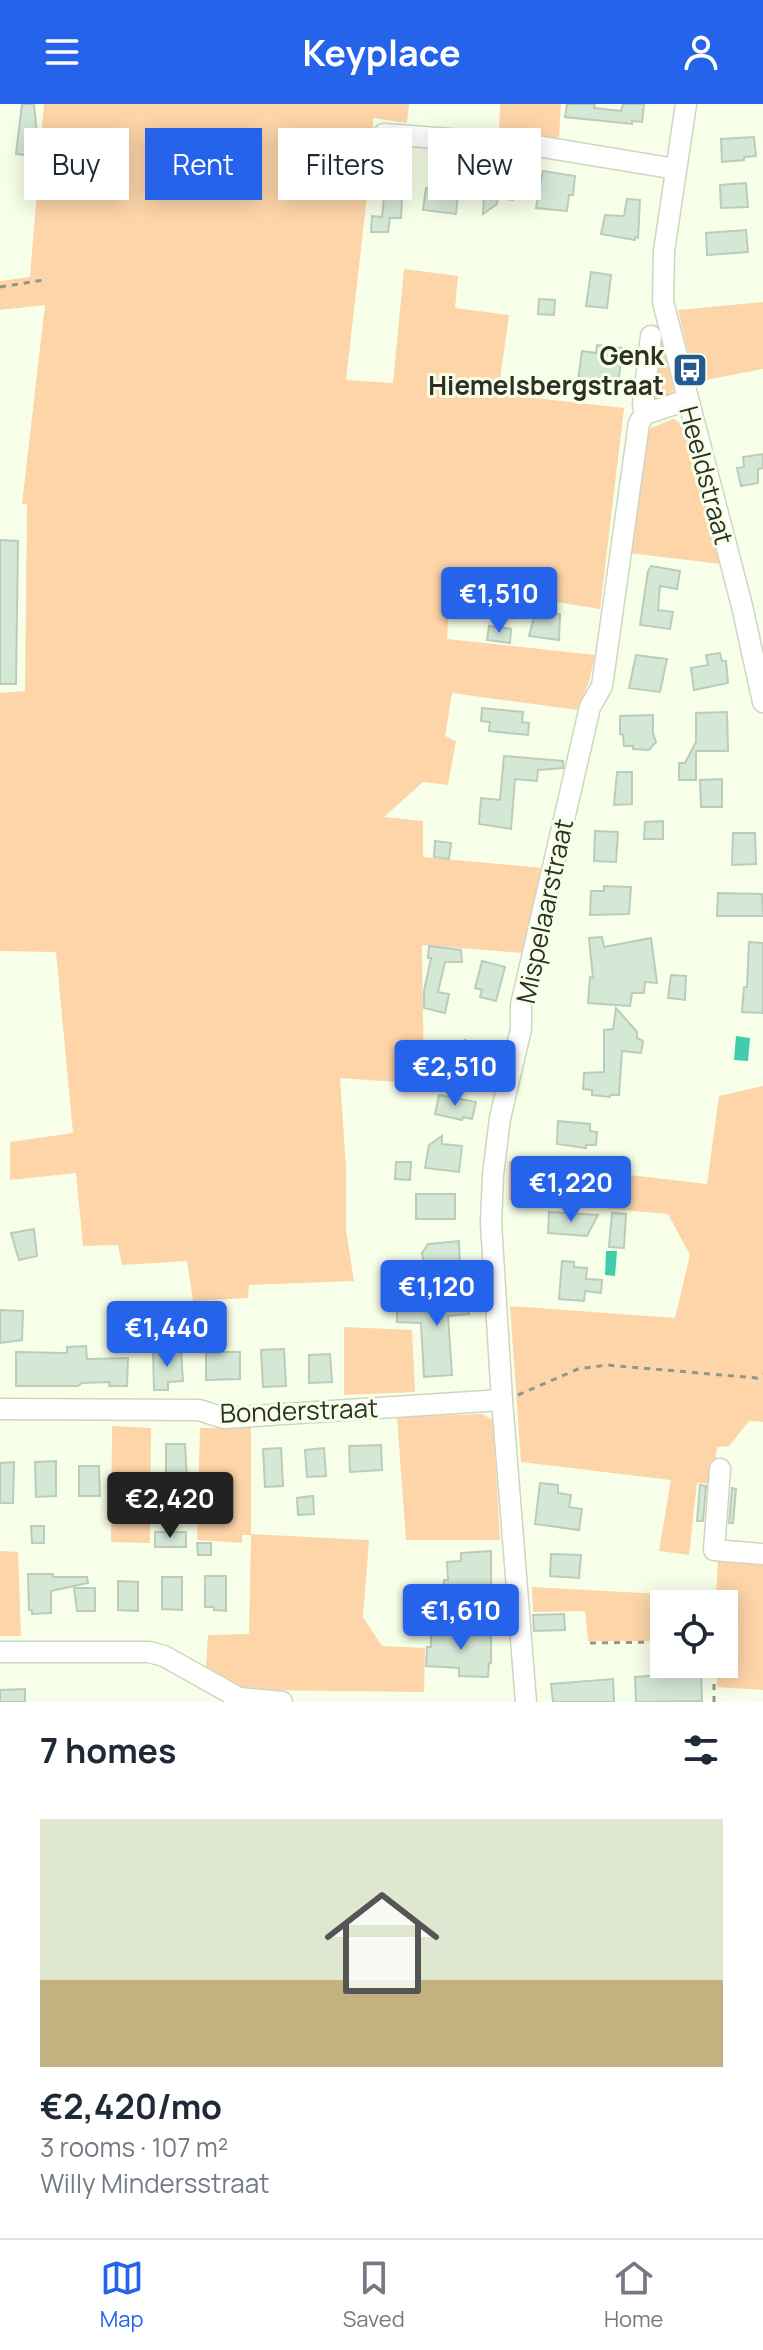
<!DOCTYPE html>
<html lang="en">
<head>
<meta charset="utf-8">
<style>
  :root { --surface:#fff; --page:#f2f2f3; --text:#1f2937; --muted:#747a83; --line:#e0e1e3; --accent:#2563eb }
  body { margin:0; font-family:Manrope,sans-serif; background:var(--page); color:var(--text); height:100vh; display:flex; flex-direction:column; font-size:30px; white-space:nowrap }
  * { box-sizing:border-box; margin:0 }
  p { font-size:26px; color:var(--muted) }
  .icon { flex:none; width:44px; height:44px; fill:none; stroke:currentColor; stroke-width:2; stroke-linecap:round; stroke-linejoin:round }
  .map { position:relative; height:1598px; overflow:hidden }
  .sheet { display:flex; flex-direction:column; background:var(--surface); flex:1 }
  .sheet>* { flex:none }
  .hud { position:absolute; left:24px; top:24px; width:716px; height:72px; display:flex; gap:16px }
  .controls { position:absolute; left:650px; top:1486px; display:grid; gap:16px }
  .controls a { display:grid; place-items:center; width:88px; height:88px; border-radius:0px; background:var(--surface); box-shadow:0 4px 20px #0003; font-size:40px }
  .price { position:absolute; translate:-50% -68px; padding:0 18px; border-radius:8px; background:var(--accent); color:#fff; font-size:26px; line-height:52px; filter:drop-shadow(0 2px 4px #0008) }
  .price::after { content:''; position:absolute; left:50%; top:48px; width:24px; height:18px; margin-left:-12px; background:inherit; clip-path:polygon(0 0,100% 0,50% 100%) }
  .price.active { background:#222; color:#fff }
  ul { padding:0; list-style:none }
  li { display:grid; align-content:center; gap:16px; height:424px; padding:0 40px }
  li+li { border-top:2px solid var(--line) }
  li span { display:grid; place-items:center; height:248px; border-radius:0px; color:#555 }
  li>.icon { margin-inline-start:auto }
  span .icon { width:144px; height:144px; fill:#fffc; stroke-width:1 }
  li b { font-size:34px }
  h2 { display:flex; justify-content:space-between; align-items:center; height:96px; padding:0 40px; font-size:34px }
  .chip { padding:0 28px; border-radius:0px; background:var(--surface); box-shadow:0 4px 20px #0003; font-size:28px; line-height:72px }
  .chip.active { background:var(--accent); color:#fff }
  header { display:flex; justify-content:space-between; align-items:center; height:104px; padding:0 40px; background:var(--accent); color:#fff; font-size:36px; font-weight:700 }
  .dock { display:flex; justify-content:space-around; align-items:center; height:112px; border-top:2px solid var(--line); background:var(--surface); font-size:22px; color:var(--muted) }
  .dock a { display:grid; justify-items:center; gap:4px }
  .dock .active { color:var(--accent) }
  .map>svg:first-child { display:block }
  .green { fill:#fed5a9 }
  .water { fill:#40cdac }
  .building { fill:#d5e8d6; stroke:#baccbb; stroke-width:2 }
  .lines { fill:none; stroke-linecap:round; stroke-linejoin:round }
  .minor-casing { stroke:#cfd6c0; stroke-width:23 }
  .path { stroke:#919686; stroke-width:3; stroke-dasharray:6 6; stroke-linecap:butt }
  .minor { stroke:#fff; stroke-width:20 }
  .labels { text-anchor:middle; dominant-baseline:central; stroke-width:6; stroke-linejoin:round; paint-order:stroke }
  .poi-label { font-size:26px; font-weight:bold; fill:#2e3028; stroke:#f8ffe8; text-anchor:end }
  .street-label { font-size:26px; fill:#2e3028; stroke:#f8ffe8 }
</style>
</head>
<body>
<header><svg class="icon" aria-label="menu" viewBox="0 0 24 24"><path d="M4 6h16M4 12h16M4 18h16"/></svg>Keyplace<svg class="icon" aria-label="person" viewBox="0 0 24 24"><circle cx="12" cy="8" r="4"/><path d="M4 21q1-7 8-7t8 7"/></svg></header>
<div class="map">
<svg width="763" height="1598" viewBox="0 0 763 1598">
  <rect width="100%" height="100%" fill="#f8ffe8"/>
  <g class="green">
    <polygon points="44,0 409,0 407,19 373,14 373,40 346,276 393,279 404,165 458,172 455,204 509,211 498,290 624,304 600,505 450,481 447,535 595,551 589,578 577,606 452,589 445,632 456,637 448,681 423,678 384,713 423,717 423,753 543,764 524,849 422,841 424,980 340,974 346,1064 346,1126 354,1177 249,1181 248,1194 193,1197 187,1157 122,1161 118,1141 83,1142 76,1069 10,1076 10,1038 73,1029 56,848 0,847 0,589 25,587 27,400 22,400 45,201 0,206 0,177 30,173"/>
    <polygon points="500,0 561,0 559,34 499,26"/>
    <polygon points="763,198 763,265 695,278 678,206"/>
    <polygon points="658,221 674,285 671,293 657,298 652,296 658,235 647,223"/>
    <polygon points="673,315 679,318 685,328 721,460 629,449 645,334 651,324"/>
    <polygon points="763,982 763,1318 749,1317 729,1342 717,1343 713,1380 697,1379 689,1451 659,1447 671,1376 521,1358 510,1202 675,1214 690,1151 668,1110 509,1096 509,1057 707,1080 719,992"/>
    <polygon points="344,1223 412,1226 415,1288 344,1291"/>
    <polygon points="482,1310 493,1316 500,1436 406,1436 397,1313"/>
    <polygon points="112,1322 151,1324 150,1439 111,1438"/>
    <polygon points="251,1323 251,1430 369,1436 363,1513 382,1542 425,1544 424,1588 248,1586 206,1563 208,1531 249,1530 251,1431 242,1431 242,1439 197,1436 200,1324"/>
    <polygon points="0,1447 18,1448 21,1532 0,1532"/>
    <polygon points="718,1454 763,1456 763,1586 717,1583 717,1560 724,1560 724,1500 664,1500 664,1537 588,1537 585,1507 533,1508 532,1483 716,1493"/>
  </g>
  <g class="water">
    <polygon points="736,932 750,934 748,957 734,956"/>
    <polygon points="606,1147 617,1147 615,1172 605,1171"/>
  </g>
  <g class="building">
    <polygon points="22,0 34,0 37,30 34,52 16,50"/>
    <polygon points="567,0 595,0 594,4 621,7 623,0 644,0 642,18 632,17 632,20 565,13"/>
    <polygon points="754,33 756,52 744,53 744,56 722,58 721,35"/>
    <polygon points="387,64 402,65 401,75 403,75 401,114 390,114 388,128 371,128 372,112 382,113"/>
    <polygon points="543,67 575,72 573,91 569,91 567,107 536,104"/>
    <polygon points="445,69 460,70 456,110 423,106 426,84 443,85"/>
    <polygon points="485,73 509,75 509,79 515,80 513,96 498,94 497,100 483,110 484,92 480,92"/>
    <polygon points="746,79 748,103 721,104 720,81"/>
    <polygon points="627,95 640,96 638,134 635,133 635,136 601,130 605,111 624,112"/>
    <polygon points="746,126 748,148 707,151 706,129"/>
    <polygon points="591,168 611,171 607,204 586,202"/>
    <polygon points="539,195 555,196 554,211 538,210"/>
    <polygon points="597,241 622,244 619,274 598,274 597,287 577,284 582,247 596,249"/>
    <polygon points="763,350 763,364 758,365 758,379 741,382 737,364 744,363 743,353"/>
    <polygon points="0,436 18,437 16,580 0,580"/>
    <polygon points="651,462 680,467 677,485 660,482 658,506 673,508 670,525 640,521 648,467"/>
    <polygon points="536,506 560,510 559,536 529,532"/>
    <polygon points="489,522 511,525 510,539 487,536"/>
    <polygon points="720,549 722,557 726,557 728,579 694,586 691,564 708,561 706,551"/>
    <polygon points="636,551 667,555 660,588 629,584"/>
    <polygon points="482,604 523,608 522,618 529,619 528,631 489,627 490,618 481,617"/>
    <polygon points="727,608 728,647 696,647 696,676 679,676 679,659 685,659 696,638 696,609"/>
    <polygon points="653,611 653,629 656,638 649,646 633,645 633,642 624,642 623,631 620,630 620,612"/>
    <polygon points="504,652 563,657 563,664 538,666 537,677 515,675 511,725 479,720 481,694 500,696"/>
    <polygon points="617,668 632,668 632,700 614,701"/>
    <polygon points="722,675 722,703 701,703 700,676"/>
    <polygon points="663,717 663,735 644,735 645,718"/>
    <polygon points="595,727 618,728 616,758 594,757"/>
    <polygon points="733,729 755,729 756,760 732,761"/>
    <polygon points="435,737 451,739 449,755 434,753"/>
    <polygon points="604,782 631,783 629,810 590,811 591,787 604,787"/>
    <polygon points="718,789 762,790 763,812 717,812"/>
    <polygon points="602,833 604,843 651,834 657,879 645,878 644,889 632,889 630,902 588,899 590,873 593,874 589,834"/>
    <polygon points="749,838 763,839 763,909 742,908 744,883 747,883"/>
    <polygon points="429,842 461,846 462,858 445,858 438,888 449,890 445,909 424,904 424,887 431,854 428,854"/>
    <polygon points="482,857 505,863 496,897 480,893 482,886 475,884"/>
    <polygon points="671,871 686,872 685,896 668,894"/>
    <polygon points="616,904 637,928 637,934 643,937 641,949 622,947 619,991 610,991 610,993 592,991 592,986 583,985 584,969 604,968 604,926 613,925"/>
    <polygon points="465,936 486,945 481,966 475,964 473,974 454,969 456,960 452,959 457,938 464,939"/>
    <polygon points="439,991 476,998 472,1015 463,1013 462,1016 435,1010"/>
    <polygon points="558,1017 590,1020 590,1027 597,1028 596,1041 586,1041 586,1044 557,1040"/>
    <polygon points="442,1032 442,1040 462,1042 459,1068 425,1064 429,1041"/>
    <polygon points="396,1058 411,1058 410,1076 395,1075"/>
    <rect x="416" y="1090" width="39" height="25"/>
    <polygon points="549,1108 598,1111 587,1132 548,1129"/>
    <polygon points="612,1109 626,1110 624,1144 609,1143"/>
    <polygon points="34,1125 37,1152 19,1156 11,1129"/>
    <polygon points="459,1137 460,1163 428,1163 423,1155 422,1149 428,1140"/>
    <polygon points="562,1157 574,1158 574,1163 587,1164 586,1175 602,1176 601,1189 585,1187 584,1197 559,1195"/>
    <polygon points="467,1184 469,1210 448,1212 452,1271 424,1273 421,1219 397,1218 397,1203 431,1204 430,1188"/>
    <polygon points="0,1206 23,1207 22,1236 0,1239"/>
    <polygon points="86,1242 87,1255 128,1254 127,1282 109,1282 109,1278 82,1279 78,1282 16,1282 16,1248 67,1249 67,1243"/>
    <polygon points="284,1245 286,1282 263,1283 261,1246"/>
    <polygon points="181,1247 183,1277 168,1278 168,1286 154,1286 153,1248"/>
    <polygon points="206,1248 240,1248 240,1275 206,1276"/>
    <polygon points="330,1250 332,1278 309,1279 309,1251"/>
    <polygon points="166,1340 185,1340 187,1376 166,1376"/>
    <polygon points="381,1341 382,1366 350,1368 349,1342"/>
    <polygon points="281,1344 283,1382 265,1383 263,1345"/>
    <polygon points="324,1344 326,1372 307,1373 305,1346"/>
    <polygon points="56,1357 56,1392 36,1393 35,1358"/>
    <polygon points="14,1358 13,1399 0,1399 0,1359"/>
    <polygon points="79,1362 99,1362 100,1392 79,1392"/>
    <polygon points="540,1379 558,1381 558,1389 571,1391 569,1403 582,1405 579,1426 535,1420"/>
    <polygon points="700,1381 706,1382 703,1417 697,1417"/>
    <polygon points="732,1384 736,1385 733,1419 729,1419"/>
    <polygon points="313,1392 314,1410 298,1411 297,1394"/>
    <polygon points="31,1422 44,1422 44,1439 32,1439"/>
    <rect x="155" y="1428" width="31" height="15"/>
    <polygon points="197,1439 211,1439 211,1451 198,1451"/>
    <polygon points="491,1447 491,1490 454,1490 454,1504 429,1502 429,1486 444,1484 444,1476 448,1476 447,1458 461,1457 461,1449"/>
    <polygon points="551,1450 581,1451 579,1474 550,1472"/>
    <polygon points="28,1470 53,1470 53,1473 87,1473 88,1479 51,1487 51,1509 32,1510 32,1506 29,1506"/>
    <polygon points="205,1472 226,1472 226,1507 214,1506 214,1503 205,1503"/>
    <polygon points="162,1473 182,1473 182,1506 162,1505"/>
    <polygon points="118,1477 138,1478 138,1507 118,1506"/>
    <polygon points="74,1484 95,1484 95,1507 77,1507"/>
    <polygon points="564,1510 565,1526 534,1527 533,1511"/>
    <polygon points="456,1524 462,1524 465,1528 491,1529 491,1559 489,1559 488,1573 459,1572 459,1564 426,1562 427,1543 431,1543 431,1528 451,1527"/>
    <polygon points="701,1568 702,1597 636,1598 635,1573"/>
    <polygon points="613,1575 614,1598 553,1598 551,1580"/>
    <polygon points="25,1585 25,1598 0,1598 0,1586"/>
  </g>
  <g class="lines">
    <g class="minor-casing">
      <g id="minor">
        <polyline points="686,0 664,147 663,198 742,502 763,598"/>
        <polyline points="384,30 531,41 676,65"/>
        <polyline points="645,310 643,300 651,232"/>
        <polyline points="0,1305 199,1306 224,1314 502,1296"/>
        <polyline points="720,1365 714,1446 763,1450"/>
        <polyline points="0,1548 149,1548 164,1552 239,1594 282,1598"/>
        <polyline points="526,1598 502,1296 491,1119 493,1071 500,1014 521,925 521,901 590,603 602,582 639,319 645,310 687,296"/>
      </g>
    </g>
    <g class="path">
      <polyline points="0,183 44,176"/>
      <polyline points="518,1291 578,1265 607,1261 757,1274 763,1270"/>
      <polyline points="590,1539 664,1538"/>
      <polyline points="714,1598 714,1560"/>
    </g>
    <use href="#minor" class="minor"/>
  </g>
  <defs>
    <g id="bus-square" transform="scale(1.8)"><rect x="-9" y="-9" width="18" height="18" rx="4" fill="#255992" stroke="#f8ffe8"/><path d="M-5-6H5V4H4V6H2V4H-2V6H-4V4H-5ZM-3.5-4V0h7V-4ZM-3.5 1.2v1.5H-2V1.2ZM2 1.2v1.5H3.5V1.2Z" fill="#fff"/></g>
  </defs>
  <g fill-rule="evenodd">
    <use href="#bus-square" x="690" y="266"/>
  </g>
  <g class="labels">
    <g class="poi-label">
      <text x="664" y="251">Genk<tspan x="664" dy="30">Hiemelsbergstraat</tspan></text>
    </g>
    <g class="street-label">
      <text transform="translate(707 371) rotate(75)">Heeldstraat</text>
      <text transform="translate(544 807) rotate(-78)">Mispelaarstraat</text>
      <text transform="translate(299 1306) rotate(-2)">Bonderstraat</text>
    </g>
  </g>
</svg>
<div class="controls">
<a><svg class="icon" aria-label="locate" viewBox="0 0 24 24"><circle cx="12" cy="12" r="6"/><path d="M12 2v4M12 18v4M2 12h4M18 12h4"/></svg></a>
</div>
<b class="price" style="left:499px;top:531px">€1,510</b>
<b class="price" style="left:455px;top:1004px">€2,510</b>
<b class="price" style="left:571px;top:1120px">€1,220</b>
<b class="price" style="left:437px;top:1224px">€1,120</b>
<b class="price" style="left:167px;top:1265px">€1,440</b>
<b class="price active" style="left:170px;top:1436px">€2,420</b>
<b class="price" style="left:461px;top:1548px">€1,610</b>
<div class="hud">
<a class="chip">Buy</a>
<a class="chip active">Rent</a>
<a class="chip">Filters</a>
<a class="chip">New</a>
</div>
</div>
<section class="sheet">
<h2>7 homes<svg class="icon" aria-label="filters" viewBox="0 0 24 24"><path d="M4 7h16M4 17h16"/><circle cx="9" cy="7" r="2"/><circle cx="15" cy="17" r="2"/></svg></h2>
<ul>
<li><span style="background:linear-gradient(#dfe7d0 65%,#c2b280 0)"><svg class="icon" aria-label="home" viewBox="0 0 24 24"><path d="M3 11l9-7 9 7M6 9v11h12V9"/></svg></span><div><b>€2,420/mo</b><p>3 rooms · 107 m²</p><p>Willy Mindersstraat</p></div></li>
</ul>
</section>
<nav class="dock">
<a class="active"><svg class="icon" aria-label="map" viewBox="0 0 24 24"><path d="M3 6l6-2 6 2 6-2v14l-6 2-6-2-6 2zM9 4v14M15 6v14"/></svg>Map</a>
<a><svg class="icon" aria-label="saved" viewBox="0 0 24 24"><path d="M7 4h10v16l-5-4-5 4z"/></svg>Saved</a>
<a><svg class="icon" aria-label="home" viewBox="0 0 24 24"><path d="M3 11l9-7 9 7M6 9v11h12V9"/></svg>Home</a>
</nav>
</body>
</html>
